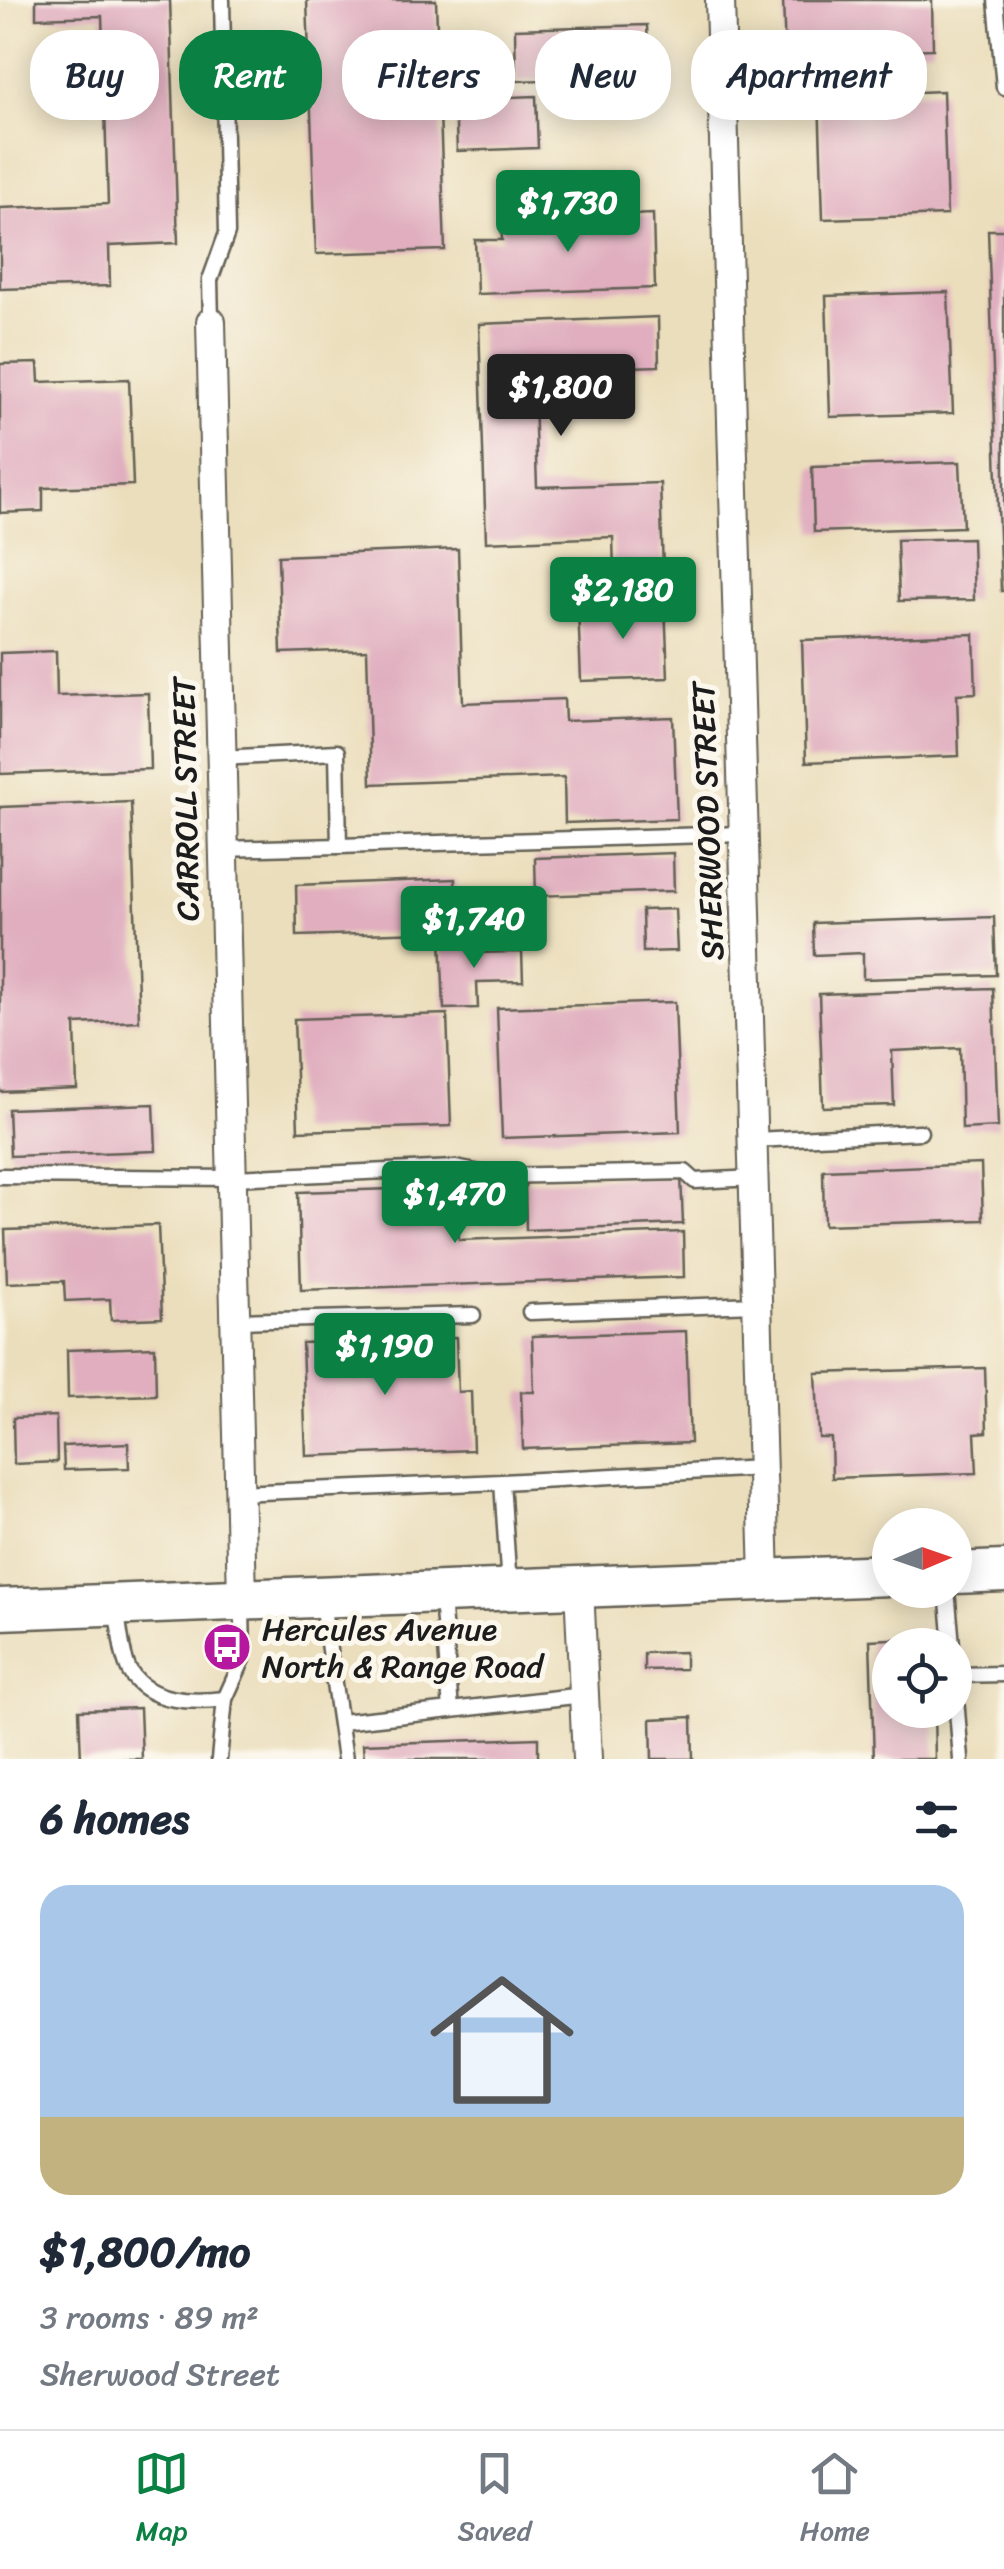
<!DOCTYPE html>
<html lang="en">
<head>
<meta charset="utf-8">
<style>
  :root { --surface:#fff; --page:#f2f2f3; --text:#1f2937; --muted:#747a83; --line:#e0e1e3; --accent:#0b8043 }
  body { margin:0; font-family:Sriracha,sans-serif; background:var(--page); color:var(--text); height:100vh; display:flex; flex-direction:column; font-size:38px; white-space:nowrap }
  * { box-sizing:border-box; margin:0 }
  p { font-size:32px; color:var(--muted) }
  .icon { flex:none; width:55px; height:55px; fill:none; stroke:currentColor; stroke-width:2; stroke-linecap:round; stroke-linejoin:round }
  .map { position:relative; height:1759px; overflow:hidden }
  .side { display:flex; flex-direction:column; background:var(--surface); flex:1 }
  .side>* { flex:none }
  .hud { position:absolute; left:30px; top:30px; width:945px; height:90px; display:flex; gap:20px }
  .needle { width:65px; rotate:88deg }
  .buttons { position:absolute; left:872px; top:1508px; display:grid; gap:20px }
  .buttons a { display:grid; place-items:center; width:100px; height:100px; border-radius:50%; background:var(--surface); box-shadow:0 5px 25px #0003; font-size:50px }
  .price { position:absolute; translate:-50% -85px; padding:0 22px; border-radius:10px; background:var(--accent); color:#fff; font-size:32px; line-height:65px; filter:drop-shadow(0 2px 5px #0008) }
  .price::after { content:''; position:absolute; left:50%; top:60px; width:30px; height:22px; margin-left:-15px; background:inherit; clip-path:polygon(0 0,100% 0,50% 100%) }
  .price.current { background:#222; color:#fff }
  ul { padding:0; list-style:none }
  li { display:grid; align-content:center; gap:20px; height:530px; padding:0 40px }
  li+li { border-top:2px solid var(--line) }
  li span { display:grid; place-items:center; height:310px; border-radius:30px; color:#555 }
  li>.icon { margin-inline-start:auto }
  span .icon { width:180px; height:180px; fill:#fffc; stroke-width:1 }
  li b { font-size:42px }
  h2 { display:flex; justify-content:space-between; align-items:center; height:120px; padding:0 40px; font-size:42px }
  .chip { padding:0 35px; border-radius:40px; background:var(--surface); box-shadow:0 5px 25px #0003; font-size:35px; line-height:90px }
  .chip.current { background:var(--accent); color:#fff }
  .menu { display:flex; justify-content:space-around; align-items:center; height:140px; border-top:2px solid var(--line); background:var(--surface); font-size:28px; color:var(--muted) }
  .menu a { display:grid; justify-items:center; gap:5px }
  .menu .current { color:var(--accent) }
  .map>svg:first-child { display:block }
  .building { fill:#e0aebf }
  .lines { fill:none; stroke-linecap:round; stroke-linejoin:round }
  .lane-casing { stroke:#646054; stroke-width:19 }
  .street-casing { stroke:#646054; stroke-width:32 }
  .secondary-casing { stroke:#646054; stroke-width:45 }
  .lane { stroke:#fff; stroke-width:14 }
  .street { stroke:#fff; stroke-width:28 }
  .secondary { stroke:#fff; stroke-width:40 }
  .labels { text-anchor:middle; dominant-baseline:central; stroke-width:10; stroke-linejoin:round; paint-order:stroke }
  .street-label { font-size:32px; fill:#1c1c1c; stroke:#fbf7ec }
  .poi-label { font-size:32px; fill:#1c1c1c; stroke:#fbf7ec; text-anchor:start }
</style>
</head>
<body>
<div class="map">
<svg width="1004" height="1759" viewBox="0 0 1004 1759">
  <rect width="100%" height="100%" fill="#fbf7ec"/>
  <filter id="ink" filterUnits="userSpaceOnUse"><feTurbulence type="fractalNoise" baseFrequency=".01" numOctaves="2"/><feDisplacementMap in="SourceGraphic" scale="20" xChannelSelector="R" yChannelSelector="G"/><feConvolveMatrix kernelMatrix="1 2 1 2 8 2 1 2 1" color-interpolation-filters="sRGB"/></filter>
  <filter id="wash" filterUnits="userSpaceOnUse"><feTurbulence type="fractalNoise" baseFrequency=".0048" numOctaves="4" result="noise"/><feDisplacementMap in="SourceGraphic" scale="40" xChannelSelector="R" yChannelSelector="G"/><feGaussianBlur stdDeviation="2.25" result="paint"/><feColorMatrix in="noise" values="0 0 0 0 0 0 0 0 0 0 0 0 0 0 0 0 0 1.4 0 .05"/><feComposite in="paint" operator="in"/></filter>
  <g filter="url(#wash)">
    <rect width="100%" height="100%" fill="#ebdebc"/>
    <g id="blocks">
      <g class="building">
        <polygon points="36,0 170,0 178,243 109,246 110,286 0,289 0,208 108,204 102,16 36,18"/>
        <polygon points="307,0 436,0 445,250 316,254"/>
        <polygon points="783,0 932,0 933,49 785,54"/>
        <polygon points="647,25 649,77 516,81 515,29"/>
        <polygon points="943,91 947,215 823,219 819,96"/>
        <polygon points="536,96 538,148 457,151 455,99"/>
        <polygon points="653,214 655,288 477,294 475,240 502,240 501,220"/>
        <polygon points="988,230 1004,230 1004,591 1001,591"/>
        <polygon points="948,292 953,413 830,417 826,296"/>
        <polygon points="658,317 659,366 533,370 537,487 660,483 663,570 614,572 613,537 486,542 479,324"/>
        <polygon points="38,363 39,382 129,379 133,485 43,488 43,511 0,513 0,364"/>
        <polygon points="960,462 963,527 814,532 812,467"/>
        <polygon points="972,538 974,600 899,601 897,540"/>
        <polygon points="458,549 463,703 564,699 565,721 673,717 677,819 565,823 564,777 371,784 367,650 281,653 278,556"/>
        <polygon points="665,603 668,678 581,681 578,606"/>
        <polygon points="974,634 976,693 957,694 959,756 806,762 802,640"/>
        <polygon points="56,651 57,696 148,693 150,769 0,774 0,653"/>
        <polygon points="131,802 139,1021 75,1024 77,1089 0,1092 0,807"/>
        <polygon points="673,853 674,891 536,896 535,858"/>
        <polygon points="455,879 457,931 297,936 296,885"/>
        <polygon points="675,909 677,951 643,952 642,910"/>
        <polygon points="994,917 996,975 863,979 863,953 814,955 813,923"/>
        <polygon points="476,937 476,953 522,952 523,981 477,982 478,1008 444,1009 441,938"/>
        <polygon points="993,988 998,1127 962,1129 960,1048 892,1051 894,1105 823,1107 819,994"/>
        <polygon points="675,1002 680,1132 502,1138 497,1008"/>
        <polygon points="447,1014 451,1126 298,1131 294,1019"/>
        <polygon points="154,1104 156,1151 10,1156 8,1109"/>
        <polygon points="981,1164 983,1220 824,1225 823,1170"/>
        <polygon points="681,1175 683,1224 526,1230 525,1181"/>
        <polygon points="457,1187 459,1240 683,1232 684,1277 301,1290 298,1192"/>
        <polygon points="158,1225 162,1318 111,1320 110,1299 65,1301 64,1281 7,1283 5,1230"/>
        <polygon points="686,1331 690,1443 523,1449 521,1392 534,1392 532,1336"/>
        <polygon points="456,1337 458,1392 471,1391 473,1450 306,1456 302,1343"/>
        <polygon points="155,1347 156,1395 68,1398 67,1350"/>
        <polygon points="985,1368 987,1432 975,1433 977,1473 832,1478 831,1438 819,1438 816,1373"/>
        <polygon points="56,1416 57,1462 14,1464 13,1418"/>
        <polygon points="128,1443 129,1468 64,1470 63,1446"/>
        <polygon points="931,1637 931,1645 890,1645 890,1710 934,1710 935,1759 874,1759 870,1640"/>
        <polygon points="685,1652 685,1669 644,1670 644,1653"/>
        <polygon points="140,1708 142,1759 81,1759 79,1710"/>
        <polygon points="692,1717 693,1759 652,1759 651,1719"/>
        <polygon points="538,1738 538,1759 364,1759 363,1744"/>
      </g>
    </g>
  </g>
  <g filter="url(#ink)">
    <use href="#blocks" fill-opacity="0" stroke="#646054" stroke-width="2.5"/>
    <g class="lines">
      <g class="lane-casing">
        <g id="lane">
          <polyline points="996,0 1004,87"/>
          <polyline points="211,322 210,280 227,233 222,0"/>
          <polyline points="220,758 337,752 339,846 222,849"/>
          <polyline points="339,846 743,834"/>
          <polyline points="754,1140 920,1132"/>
          <polyline points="0,1176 233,1178 455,1168 497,1176 685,1172 695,1181 755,1178"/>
          <polyline points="530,1312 757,1304"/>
          <polyline points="235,1321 473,1315"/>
          <polyline points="239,1493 502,1482"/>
          <polyline points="509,1587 502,1482 762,1468"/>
          <polyline points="947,1590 952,1645"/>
          <polyline points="322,1602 345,1759"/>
          <path d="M116,1609c4,18 5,47 14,63 19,31 64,31 95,27"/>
          <polyline points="955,1675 1004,1674"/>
          <polyline points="955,1686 961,1759"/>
          <polyline points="451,1710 584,1695"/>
          <polyline points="341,1722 451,1710 442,1598"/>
          <polyline points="219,1759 225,1699 243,1659 242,1605"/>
        </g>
      </g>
      <g class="street-casing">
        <g id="street">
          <polyline points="720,0 765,1580"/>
          <polyline points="211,322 242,1599"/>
          <polyline points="579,1587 587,1759"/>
        </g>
      </g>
      <g class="secondary-casing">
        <g id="secondary">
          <polyline points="955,1573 1004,1571"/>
          <polyline points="0,1609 890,1575"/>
        </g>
      </g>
      <use href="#lane" class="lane"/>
      <use href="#street" class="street"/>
      <use href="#secondary" class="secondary"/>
    </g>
  </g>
  <defs>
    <g id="bus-disc" transform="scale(2.5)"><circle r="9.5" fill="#b5179e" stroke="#fbf7ec"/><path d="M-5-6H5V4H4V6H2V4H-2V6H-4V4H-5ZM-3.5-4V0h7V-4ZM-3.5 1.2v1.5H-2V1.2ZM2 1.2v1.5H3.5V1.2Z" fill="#fff"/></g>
  </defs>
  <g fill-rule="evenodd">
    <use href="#bus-disc" x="227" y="1647"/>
  </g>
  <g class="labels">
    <g class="street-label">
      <text transform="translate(186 799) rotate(-91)">CARROLL STREET</text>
      <text transform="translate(708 821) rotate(-92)">SHERWOOD STREET</text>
    </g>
    <g class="poi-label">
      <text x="262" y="1629">Hercules Avenue<tspan x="262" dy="37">North &amp; Range Road</tspan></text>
    </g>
  </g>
</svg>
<div class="buttons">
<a><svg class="needle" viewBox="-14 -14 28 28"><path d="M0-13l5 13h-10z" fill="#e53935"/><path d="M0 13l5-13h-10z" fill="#747a83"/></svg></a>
<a><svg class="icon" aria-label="locate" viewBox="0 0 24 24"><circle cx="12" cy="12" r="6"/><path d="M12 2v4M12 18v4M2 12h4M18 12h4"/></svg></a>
</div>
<b class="price" style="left:568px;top:255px">$1,730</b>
<b class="price current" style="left:561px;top:439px">$1,800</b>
<b class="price" style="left:623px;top:642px">$2,180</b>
<b class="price" style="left:474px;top:971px">$1,740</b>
<b class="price" style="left:455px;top:1246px">$1,470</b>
<b class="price" style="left:385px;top:1398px">$1,190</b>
<div class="hud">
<a class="chip">Buy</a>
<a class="chip current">Rent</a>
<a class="chip">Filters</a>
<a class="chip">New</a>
<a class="chip">Apartment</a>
</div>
</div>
<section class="side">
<h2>6 homes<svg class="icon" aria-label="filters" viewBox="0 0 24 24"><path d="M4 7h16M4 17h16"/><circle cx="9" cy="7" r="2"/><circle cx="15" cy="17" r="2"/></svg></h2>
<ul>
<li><span style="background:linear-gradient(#a9c7e8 75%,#c2b280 0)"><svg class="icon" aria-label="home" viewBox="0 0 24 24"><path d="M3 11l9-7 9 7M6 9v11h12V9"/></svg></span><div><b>$1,800/mo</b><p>3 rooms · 89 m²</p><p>Sherwood Street</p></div></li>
</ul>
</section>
<nav class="menu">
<a class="current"><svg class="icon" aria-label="map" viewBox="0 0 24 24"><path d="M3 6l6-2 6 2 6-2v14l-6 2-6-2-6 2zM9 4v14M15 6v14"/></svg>Map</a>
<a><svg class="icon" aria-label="saved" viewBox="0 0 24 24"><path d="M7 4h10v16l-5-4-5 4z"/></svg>Saved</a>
<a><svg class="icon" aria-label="home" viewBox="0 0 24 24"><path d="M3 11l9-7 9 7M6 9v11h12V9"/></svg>Home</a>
</nav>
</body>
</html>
